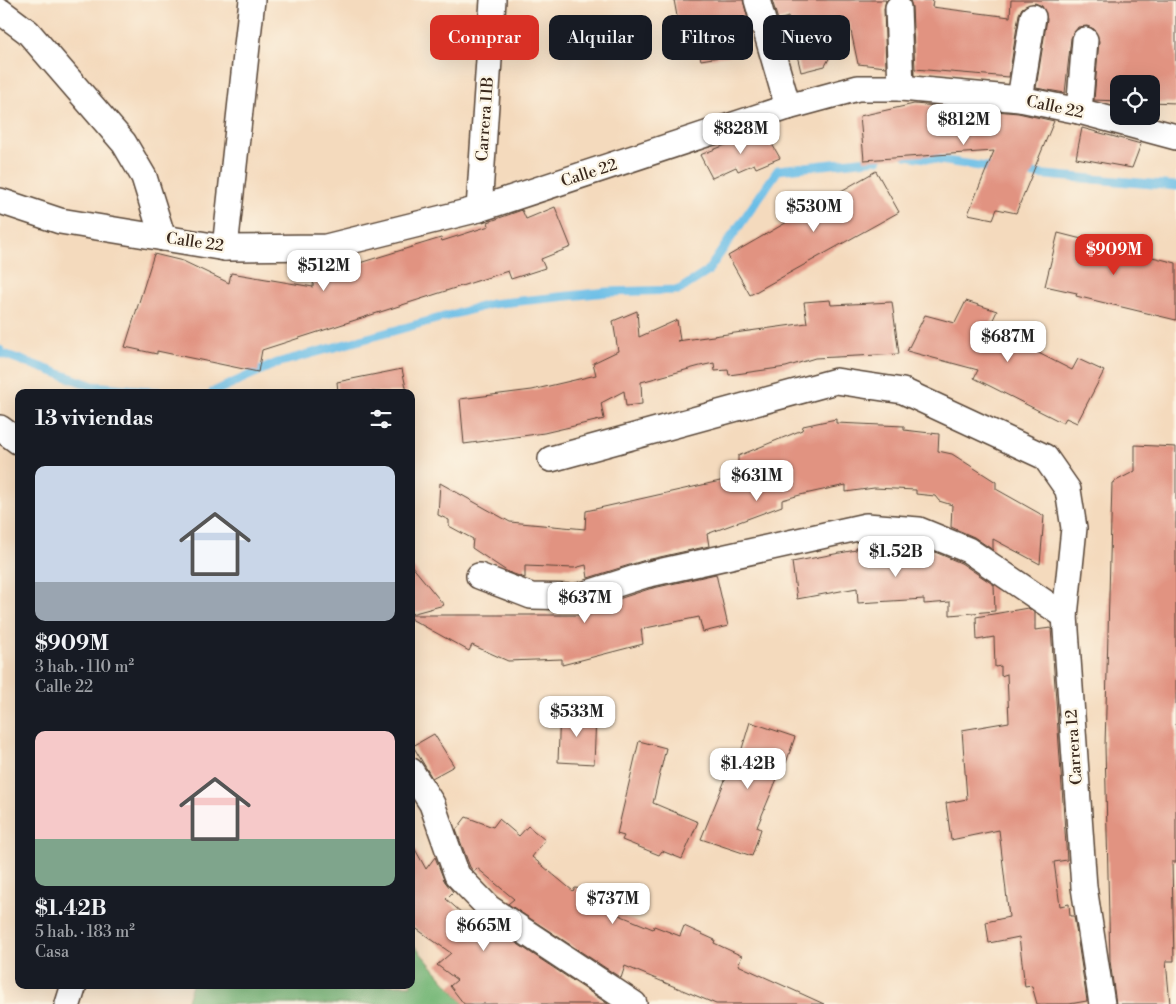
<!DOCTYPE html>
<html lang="es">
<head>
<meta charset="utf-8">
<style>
  :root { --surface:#171b24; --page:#242831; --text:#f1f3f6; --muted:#9ea1a6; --accent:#d93025 }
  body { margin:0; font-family:"Libre Bodoni",serif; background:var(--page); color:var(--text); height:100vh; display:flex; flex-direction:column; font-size:19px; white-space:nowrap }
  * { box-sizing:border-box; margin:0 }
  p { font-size:16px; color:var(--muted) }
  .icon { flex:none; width:28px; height:28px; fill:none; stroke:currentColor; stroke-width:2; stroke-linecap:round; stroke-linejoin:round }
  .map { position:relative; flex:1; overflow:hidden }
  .drawer { position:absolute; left:15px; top:389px; width:400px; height:600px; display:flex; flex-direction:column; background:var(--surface); border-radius:10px; box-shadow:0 5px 20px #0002 }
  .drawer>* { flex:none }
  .banner { position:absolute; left:430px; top:15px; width:475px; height:45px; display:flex; gap:10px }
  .fabs { position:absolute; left:1110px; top:75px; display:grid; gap:10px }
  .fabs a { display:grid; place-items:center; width:50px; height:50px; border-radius:10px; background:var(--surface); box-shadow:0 5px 20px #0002; font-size:25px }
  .price { position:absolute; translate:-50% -42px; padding:0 11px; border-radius:10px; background:#fff; color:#222; font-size:16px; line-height:32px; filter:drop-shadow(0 1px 2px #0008) }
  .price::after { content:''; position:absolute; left:50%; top:30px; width:15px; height:11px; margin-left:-8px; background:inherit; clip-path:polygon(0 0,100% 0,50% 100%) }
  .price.selected { background:var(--accent); color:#fff }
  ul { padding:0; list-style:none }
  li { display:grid; align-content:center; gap:10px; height:265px; padding:0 20px }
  li span { display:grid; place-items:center; height:155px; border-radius:10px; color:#555 }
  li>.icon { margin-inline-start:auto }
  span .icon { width:90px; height:90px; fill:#fffc; stroke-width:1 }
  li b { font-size:21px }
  h2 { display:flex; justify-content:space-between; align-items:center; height:60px; padding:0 20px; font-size:21px }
  .pill { padding:0 18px; border-radius:10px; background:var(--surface); box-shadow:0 5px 20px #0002; font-size:18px; line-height:45px }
  .pill.selected { background:var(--accent); color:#fff }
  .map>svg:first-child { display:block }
  .forest { fill:#79b97a; stroke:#5a724c }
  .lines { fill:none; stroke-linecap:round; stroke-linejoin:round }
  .stream { stroke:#6bbee7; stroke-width:9 }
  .building { fill:#e19381 }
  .minor-casing { stroke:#574436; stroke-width:28 }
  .minor { stroke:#fff; stroke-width:25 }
  .labels { text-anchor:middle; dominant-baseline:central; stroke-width:4.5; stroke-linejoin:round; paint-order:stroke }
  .street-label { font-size:16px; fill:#3b2a1e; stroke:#fcf5e5 }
</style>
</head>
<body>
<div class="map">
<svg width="1176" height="1004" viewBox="0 0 1176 1004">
  <rect width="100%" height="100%" fill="#fcf5e5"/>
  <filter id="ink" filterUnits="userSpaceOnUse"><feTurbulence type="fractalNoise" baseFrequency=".02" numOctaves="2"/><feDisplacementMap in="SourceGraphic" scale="10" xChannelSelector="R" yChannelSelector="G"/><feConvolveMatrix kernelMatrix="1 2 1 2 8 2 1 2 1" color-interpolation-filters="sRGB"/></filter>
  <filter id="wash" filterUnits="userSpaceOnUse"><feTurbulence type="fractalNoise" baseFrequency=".0096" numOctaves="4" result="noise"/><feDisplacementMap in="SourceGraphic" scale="20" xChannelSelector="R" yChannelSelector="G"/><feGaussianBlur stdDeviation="1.12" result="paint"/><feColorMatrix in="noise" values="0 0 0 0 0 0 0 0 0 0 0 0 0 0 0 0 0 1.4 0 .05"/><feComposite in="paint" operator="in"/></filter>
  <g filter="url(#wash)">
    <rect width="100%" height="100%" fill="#f4dabd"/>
    <polygon class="forest" points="411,942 464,1004 186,1004 192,985 411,985"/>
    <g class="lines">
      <g class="stream">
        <polyline points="906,155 999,169"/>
        <polyline points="1022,173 1176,186"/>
        <polyline points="0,350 1,353 93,386 159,392"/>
        <polyline points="213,392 277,363 491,304 607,292 679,290 707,272 778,170 878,159"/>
      </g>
    </g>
    <g id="blocks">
      <g class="building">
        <polygon points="674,0 743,0 750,27 742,29 748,52 701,60 694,35 681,38"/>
        <polygon points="772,0 886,0 884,9 886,67 858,64 849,22 825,66 801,72 788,17 778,20"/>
        <polygon points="910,0 933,0 932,7 1010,17 1011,0 1176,0 1176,103 1151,102 1151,84 1119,84 1119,101 1094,100 1099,41 1094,29 1087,26 1078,27 1071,38 1065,93 1036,88 1047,19 1042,6 1035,3 1022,8 1019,14 1009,77 915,69 912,7"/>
        <polygon points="914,104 1018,113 1054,121 1016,213 997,209 993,219 968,214 994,151 864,160 860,116"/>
        <polygon points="1082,128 1141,144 1132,168 1076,158"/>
        <polygon points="764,130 780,158 756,168 754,164 738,171 736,167 712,178 700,155"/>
        <polygon points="876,171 899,212 750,295 728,256"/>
        <polygon points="555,207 571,247 541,259 545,268 511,279 508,271 262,350 258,372 157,351 157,354 125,347 154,254 183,261 229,283 231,273 313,287 314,275 330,272 441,238 442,241 489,226 488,222 522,210 526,219"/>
        <polygon points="1058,233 1176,263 1176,320 1076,296 1077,293 1045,286"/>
        <polygon points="830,300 831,305 892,302 899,354 815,358 786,367 729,375 728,370 715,371 714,363 700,366 641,382 642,404 626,406 624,391 601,403 604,419 544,433 464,444 460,399 532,390 596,375 593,363 618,351 613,321 637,311 639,337 677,320 680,340 677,341 807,323 804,302"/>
        <polygon points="966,301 997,311 989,328 1072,370 1078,359 1104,371 1077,423 1066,418 1063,423 974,378 978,370 907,351 925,315 955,323"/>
        <polygon points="402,369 407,392 338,392 337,382"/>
        <polygon points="836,419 836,423 904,426 904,430 939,434 938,451 952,454 996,482 996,489 1044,516 1040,564 993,539 993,550 974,537 951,527 952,505 939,501 935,496 916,494 916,490 874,488 846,492 846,485 800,495 782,500 782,506 707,534 709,546 642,561 588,578 586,565 574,568 525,566 525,578 508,572 472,548 473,539 449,526 449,520 438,515 440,483 510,522 585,529 586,511 738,477 738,456 802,430 803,426"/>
        <polygon points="1135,445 1176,447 1176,862 1172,862 1174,961 1166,961 1170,1004 1116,1004 1110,961 1105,746 1112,483 1135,471"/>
        <polygon points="916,544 961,563 994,585 995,611 950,615 950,602 924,604 924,599 858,603 857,588 797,599 792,562 856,550 856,548"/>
        <polygon points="411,565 444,605 411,614"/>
        <polygon points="716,574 728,626 703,632 699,617 641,629 643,644 562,665 562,659 508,661 472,645 469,651 411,619 411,615 582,615 582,611 649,589"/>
        <polygon points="1028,608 1035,613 1035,630 1051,628 1067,860 1054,862 1060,906 1069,904 1070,916 1074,916 1087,1001 1069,1004 1037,1004 1032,986 1025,987 1019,937 989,943 986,922 1009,917 999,830 951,840 946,803 967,799 962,730 1009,722 1007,674 1001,676 1001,666 995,667 994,637 977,640 976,617"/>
        <polygon points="560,710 596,715 594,764 558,762"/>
        <polygon points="750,722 795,737 786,763 784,762 757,827 761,829 752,856 701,839 737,751 741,752"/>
        <polygon points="434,734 454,766 432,778 413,746"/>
        <polygon points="639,741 666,748 653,803 698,822 682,859 662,851 659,855 622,840 624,836 617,834"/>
        <polygon points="466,817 493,827 499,819 519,836 528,826 545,840 532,857 573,891 575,888 602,892 595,905 653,929 654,926 680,936 684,926 715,940 714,943 742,956 738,965 824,1004 716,1004 625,966 621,978 508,904 514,899 477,868 474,872 470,867 456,830"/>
        <polygon points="411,842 426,869 435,857 444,880 453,892 446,899 480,929 486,923 608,1004 464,1004 450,986 457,980 437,965 451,953 411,925"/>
      </g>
    </g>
  </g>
  <g filter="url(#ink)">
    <use href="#blocks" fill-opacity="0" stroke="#574436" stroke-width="1"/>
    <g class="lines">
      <g class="minor-casing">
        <g id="minor">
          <polyline points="757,0 788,107"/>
          <polyline points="898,8 901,88"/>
          <polyline points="0,11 28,32 124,143 144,177 163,238"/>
          <polyline points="1020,99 1033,17"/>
          <polyline points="1079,111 1085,40"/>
          <polyline points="0,201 60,221 225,248 326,247 479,209 788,107 858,88 901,88 1020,99 1079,111 1176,137"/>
          <polyline points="479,209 493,0"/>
          <polyline points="225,248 252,0"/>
          <polyline points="0,428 19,442"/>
          <polyline points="551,459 836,381 903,391 1045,457 1068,490 1074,528 1065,616 1084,887 1102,1004"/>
          <polyline points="479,576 531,596 576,597 645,575 866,526 919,530 968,550 1065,616"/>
          <polyline points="411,771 432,804 457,875 489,908 634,1004"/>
          <polyline points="68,1004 74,985"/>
        </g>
      </g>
      <use href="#minor" class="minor"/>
    </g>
  </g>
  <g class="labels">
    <g class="street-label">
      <text transform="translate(1055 107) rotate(12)">Calle 22</text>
      <text transform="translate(485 119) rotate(-86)">Carrera 11B</text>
      <text transform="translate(589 173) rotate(-18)">Calle 22</text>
      <text transform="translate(195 242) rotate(8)">Calle 22</text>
      <text transform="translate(1074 747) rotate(-94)">Carrera 12</text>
    </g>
  </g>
</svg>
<div class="fabs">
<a><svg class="icon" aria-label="locate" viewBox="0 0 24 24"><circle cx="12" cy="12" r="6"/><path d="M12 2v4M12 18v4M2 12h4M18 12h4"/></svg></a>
</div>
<b class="price" style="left:964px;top:146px">$812M</b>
<b class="price" style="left:741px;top:155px">$828M</b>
<b class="price" style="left:814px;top:233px">$530M</b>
<b class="price selected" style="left:1114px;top:276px">$909M</b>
<b class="price" style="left:324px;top:292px">$512M</b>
<b class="price" style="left:1008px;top:363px">$687M</b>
<b class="price" style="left:757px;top:502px">$631M</b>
<b class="price" style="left:896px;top:578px">$1.52B</b>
<b class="price" style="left:585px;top:624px">$637M</b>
<b class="price" style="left:577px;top:738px">$533M</b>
<b class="price" style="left:748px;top:790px">$1.42B</b>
<b class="price" style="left:613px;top:925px">$737M</b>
<b class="price" style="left:484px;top:952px">$665M</b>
<div class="banner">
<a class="pill selected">Comprar</a>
<a class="pill">Alquilar</a>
<a class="pill">Filtros</a>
<a class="pill">Nuevo</a>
</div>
<section class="drawer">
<h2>13 viviendas<svg class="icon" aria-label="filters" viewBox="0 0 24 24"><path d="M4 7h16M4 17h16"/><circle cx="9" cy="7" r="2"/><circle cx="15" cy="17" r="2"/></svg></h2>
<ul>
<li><span style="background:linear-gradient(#c9d6e8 75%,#9aa5b1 0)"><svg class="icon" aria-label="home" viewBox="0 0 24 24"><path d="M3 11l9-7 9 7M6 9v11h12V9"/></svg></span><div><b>$909M</b><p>3 hab. · 110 m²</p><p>Calle 22</p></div></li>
<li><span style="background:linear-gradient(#f6c9c9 70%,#7fa58c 0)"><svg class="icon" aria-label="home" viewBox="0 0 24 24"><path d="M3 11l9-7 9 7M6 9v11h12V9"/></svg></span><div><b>$1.42B</b><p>5 hab. · 183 m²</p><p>Casa</p></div></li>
</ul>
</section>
</div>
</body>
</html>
